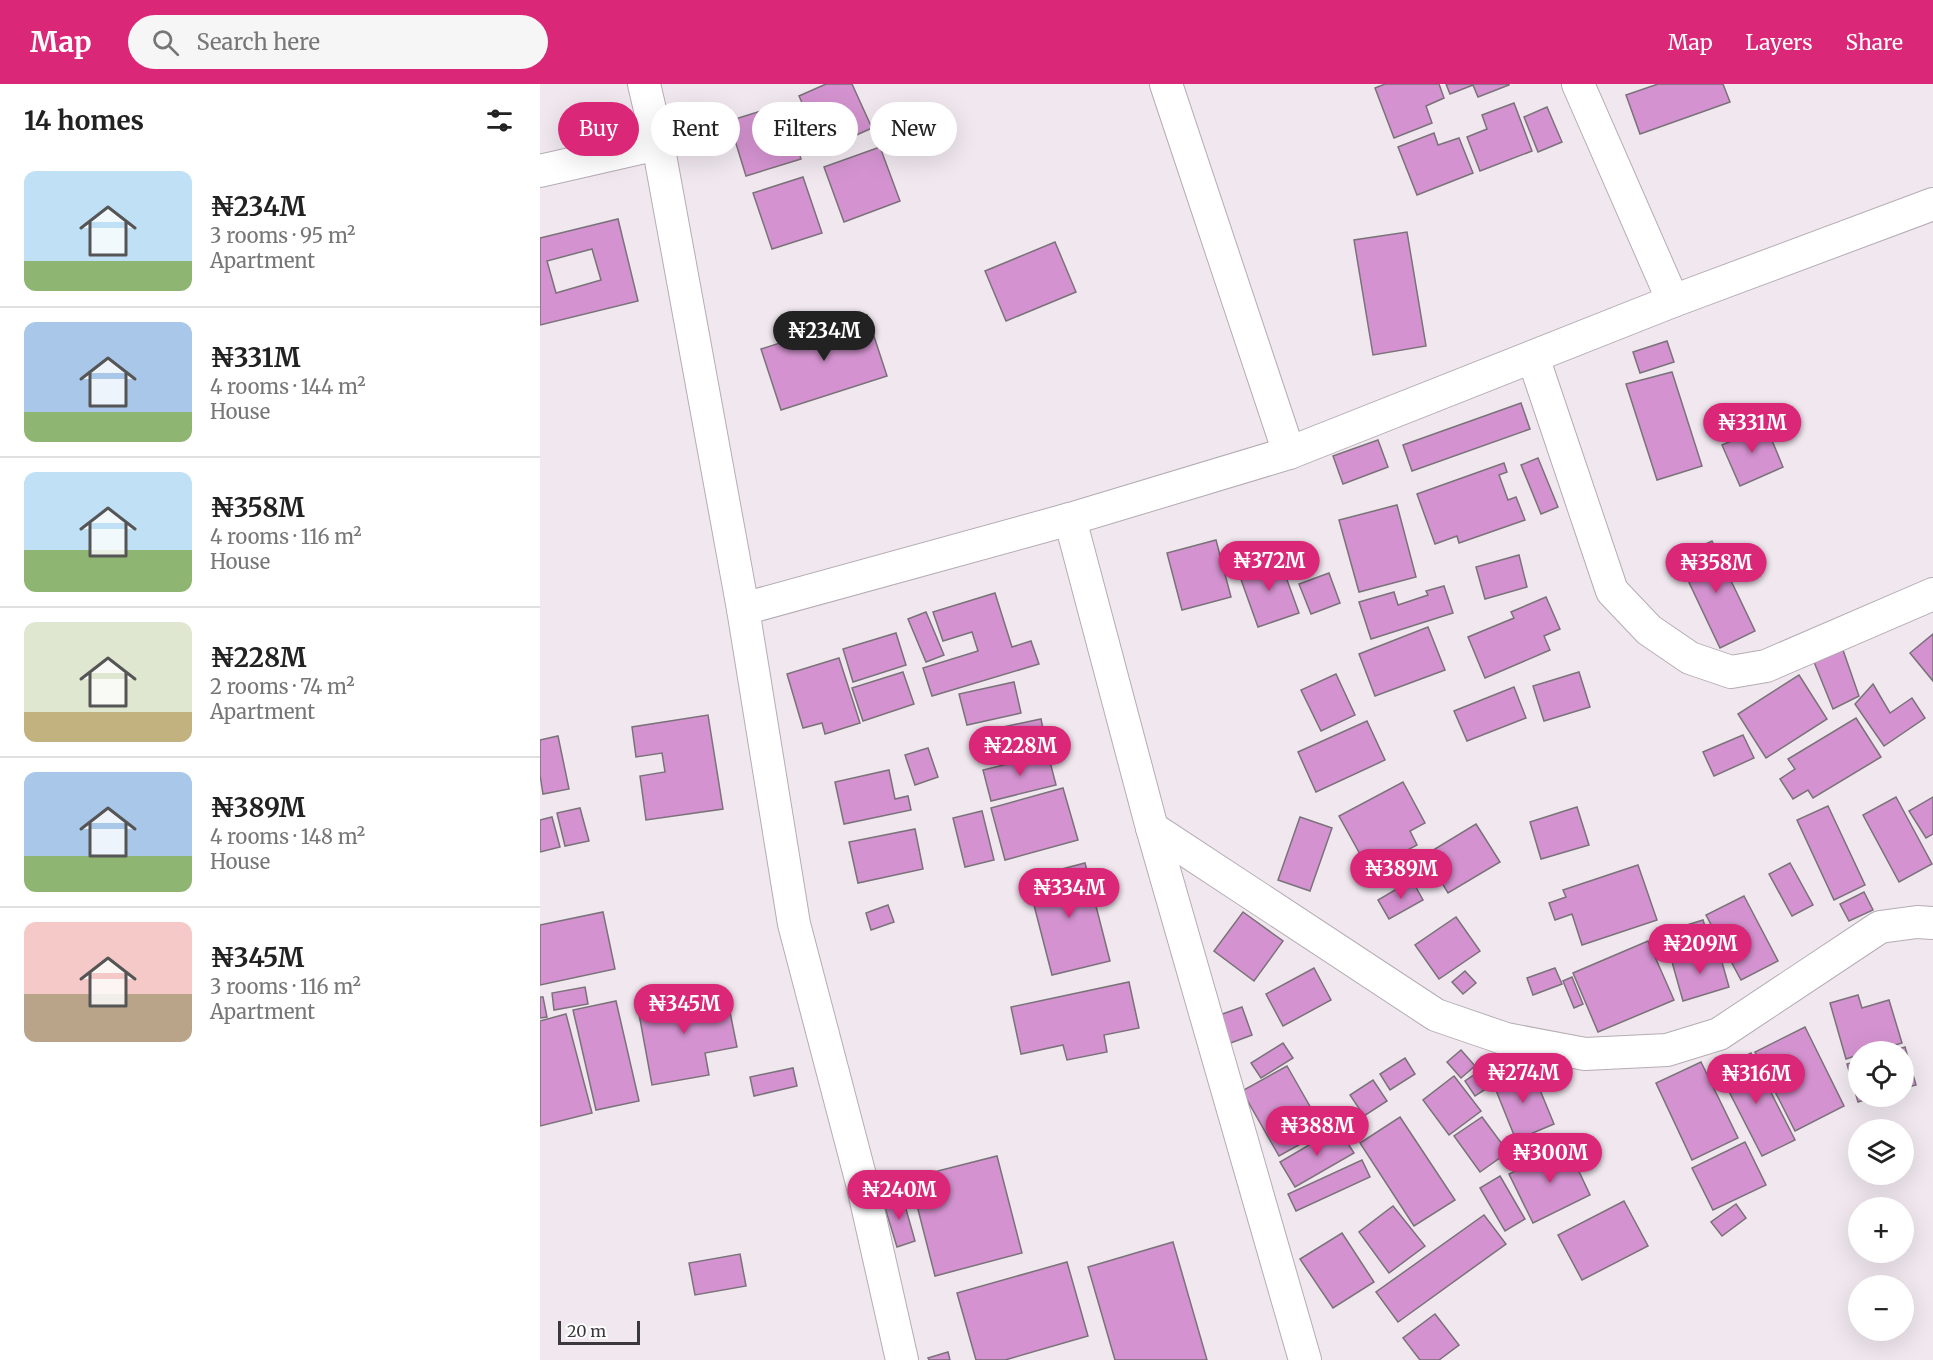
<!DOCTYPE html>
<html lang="en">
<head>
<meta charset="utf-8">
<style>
  :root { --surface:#fff; --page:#f6f6f6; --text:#222; --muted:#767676; --line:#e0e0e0; --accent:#db2777 }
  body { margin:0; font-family:Merriweather,serif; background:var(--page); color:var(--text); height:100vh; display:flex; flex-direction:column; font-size:22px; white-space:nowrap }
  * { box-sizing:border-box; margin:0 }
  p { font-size:20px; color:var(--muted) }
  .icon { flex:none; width:33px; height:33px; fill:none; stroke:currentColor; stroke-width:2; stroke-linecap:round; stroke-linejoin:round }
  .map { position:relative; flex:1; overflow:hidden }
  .side { display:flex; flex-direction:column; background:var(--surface); width:540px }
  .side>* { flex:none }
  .guide { position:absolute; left:18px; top:18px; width:570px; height:54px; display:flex; gap:12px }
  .buttons { position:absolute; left:1308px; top:957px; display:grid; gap:12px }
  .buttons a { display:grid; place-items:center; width:66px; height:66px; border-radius:50%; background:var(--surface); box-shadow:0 6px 24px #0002; font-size:30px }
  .scale { position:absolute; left:18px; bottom:15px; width:82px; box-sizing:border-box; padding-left:6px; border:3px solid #3b383b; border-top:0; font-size:16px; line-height:21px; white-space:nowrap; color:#3b383b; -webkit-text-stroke:4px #fff; paint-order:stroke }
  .price { position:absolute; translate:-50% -51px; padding:0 14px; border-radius:21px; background:var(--accent); color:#fff; font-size:20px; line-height:39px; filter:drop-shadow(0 2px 3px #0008) }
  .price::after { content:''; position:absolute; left:50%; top:36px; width:18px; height:14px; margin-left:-9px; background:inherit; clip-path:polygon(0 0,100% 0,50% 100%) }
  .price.active { background:#222; color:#fff }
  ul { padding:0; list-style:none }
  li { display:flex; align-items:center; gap:18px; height:150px; padding:0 24px }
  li+li { border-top:2px solid var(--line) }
  li span { display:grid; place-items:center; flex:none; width:168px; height:120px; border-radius:12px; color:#555 }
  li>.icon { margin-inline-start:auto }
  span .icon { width:72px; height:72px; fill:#fffc; stroke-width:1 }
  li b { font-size:26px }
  h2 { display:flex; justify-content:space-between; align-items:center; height:72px; padding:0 24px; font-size:26px }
  .pill { padding:0 21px; border-radius:27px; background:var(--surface); box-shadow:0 6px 24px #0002; font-size:21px; line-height:54px }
  .pill.active { background:var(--accent); color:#fff }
  header { display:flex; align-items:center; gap:36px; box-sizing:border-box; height:84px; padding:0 30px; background:var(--accent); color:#fff }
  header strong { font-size:28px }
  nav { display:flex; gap:33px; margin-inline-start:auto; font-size:21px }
  .search { width:420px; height:54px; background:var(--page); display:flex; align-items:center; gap:15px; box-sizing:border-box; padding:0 21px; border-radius:33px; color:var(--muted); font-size:22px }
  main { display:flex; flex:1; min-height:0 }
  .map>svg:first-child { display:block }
  .building { fill:#d493d0; stroke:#7a7279; stroke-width:1.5; fill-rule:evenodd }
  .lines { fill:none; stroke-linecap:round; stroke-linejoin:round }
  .minor-casing { stroke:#b5acb4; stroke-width:34 }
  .minor { stroke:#fff; stroke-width:32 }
</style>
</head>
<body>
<header>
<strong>Map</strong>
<div class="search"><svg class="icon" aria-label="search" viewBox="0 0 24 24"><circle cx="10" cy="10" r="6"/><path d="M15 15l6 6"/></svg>Search here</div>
<nav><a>Map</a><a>Layers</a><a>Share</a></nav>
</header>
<main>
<section class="side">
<h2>14 homes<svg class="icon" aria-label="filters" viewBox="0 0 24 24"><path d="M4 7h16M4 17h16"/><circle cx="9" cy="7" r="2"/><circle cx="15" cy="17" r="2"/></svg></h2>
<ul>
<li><span style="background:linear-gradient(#bfe0f5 75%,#8fb573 0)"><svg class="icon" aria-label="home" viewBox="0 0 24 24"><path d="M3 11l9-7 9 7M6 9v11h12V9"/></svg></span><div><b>₦234M</b><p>3 rooms · 95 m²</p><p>Apartment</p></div></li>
<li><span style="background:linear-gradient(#a9c7e8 75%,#8fb573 0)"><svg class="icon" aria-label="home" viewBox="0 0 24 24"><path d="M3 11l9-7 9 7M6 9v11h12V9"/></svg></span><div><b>₦331M</b><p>4 rooms · 144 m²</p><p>House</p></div></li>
<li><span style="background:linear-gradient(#bfe0f5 65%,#8fb573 0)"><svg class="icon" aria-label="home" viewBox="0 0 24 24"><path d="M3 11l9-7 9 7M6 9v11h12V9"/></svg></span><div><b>₦358M</b><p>4 rooms · 116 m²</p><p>House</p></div></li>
<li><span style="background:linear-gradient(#dfe7d0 75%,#c2b280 0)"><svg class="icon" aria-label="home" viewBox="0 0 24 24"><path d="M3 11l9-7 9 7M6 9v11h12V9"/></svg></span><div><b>₦228M</b><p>2 rooms · 74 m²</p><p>Apartment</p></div></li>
<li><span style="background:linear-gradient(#a9c7e8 70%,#8fb573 0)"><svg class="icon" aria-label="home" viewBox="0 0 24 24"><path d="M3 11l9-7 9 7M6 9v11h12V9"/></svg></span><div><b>₦389M</b><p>4 rooms · 148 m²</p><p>House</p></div></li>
<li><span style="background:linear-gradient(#f6c9c9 60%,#b9a48a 0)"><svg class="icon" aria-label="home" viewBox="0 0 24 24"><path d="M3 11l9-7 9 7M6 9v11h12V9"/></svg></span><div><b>₦345M</b><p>3 rooms · 116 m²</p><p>Apartment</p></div></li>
</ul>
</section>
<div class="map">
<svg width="1393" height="1276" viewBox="0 0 1393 1276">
  <rect width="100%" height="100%" fill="#f0e7ef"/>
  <g class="building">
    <polygon points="286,0 312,0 332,44 283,66 259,12"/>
    <polygon points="845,0 899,0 904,14 886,22 892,39 854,54 835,4"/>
    <polygon points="906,0 969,0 969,1 938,13 933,1 910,10"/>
    <polygon points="1118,0 1183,0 1190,18 1100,50 1086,11"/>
    <polygon points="974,19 992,67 940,87 927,53 947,45 942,31"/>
    <polygon points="243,20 261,75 206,92 189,37"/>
    <polygon points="1007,23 1022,58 998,68 984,33"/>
    <polygon points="894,49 898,61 919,54 933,89 877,111 858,63"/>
    <polygon points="340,63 360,117 304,138 284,83"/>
    <polygon points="263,93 282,149 232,165 213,109"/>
    <path d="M78,135l20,82 -98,24v-87zM52,165l9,31 -45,13 -9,-32z"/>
    <polygon points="867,148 886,262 833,271 814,156"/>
    <polygon points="515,158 536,208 466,237 445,187"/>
    <polygon points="327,231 347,292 241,326 221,265"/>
    <polygon points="1127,257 1134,278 1100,289 1093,268"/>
    <polygon points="1132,288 1162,382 1117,396 1086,300"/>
    <polygon points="981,319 990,345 872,387 863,361"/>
    <polygon points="1210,340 1214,347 1226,342 1243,383 1200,402 1182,361 1194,356 1191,349"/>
    <polygon points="838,356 848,383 803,400 793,372"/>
    <polygon points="998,374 1018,423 1001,430 981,381"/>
    <polygon points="964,379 967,388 959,391 968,416 976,413 985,436 919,459 917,452 895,460 877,410"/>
    <polygon points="857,421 876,493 819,508 799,436"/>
    <polygon points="676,456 691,513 642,526 627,469"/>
    <polygon points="1172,457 1215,547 1180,564 1137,473"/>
    <polygon points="738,471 759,529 718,543 699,490 718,484 716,478"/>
    <polygon points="979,471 987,503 945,515 936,483"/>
    <polygon points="789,489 800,519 771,530 759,500"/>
    <polygon points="904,502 913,529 831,555 819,518 854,508 858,521 888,511 886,507"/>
    <polygon points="455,509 472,563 491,557 499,580 392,612 383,584 438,567 432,548 403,557 393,528"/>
    <polygon points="1006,513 1020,545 1004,552 1010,566 945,594 928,553 974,534 971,528"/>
    <polygon points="386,528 404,571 386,578 368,535"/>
    <polygon points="888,543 905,586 835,612 819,570"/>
    <polygon points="356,549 366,581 313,598 303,565"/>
    <polygon points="1393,550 1393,597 1370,569"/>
    <polygon points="1303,566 1319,612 1293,625 1274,578"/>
    <polygon points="299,574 320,639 285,650 282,639 263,644 247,590"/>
    <polygon points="363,588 374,620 323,637 312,604"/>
    <polygon points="1039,588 1050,623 1004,637 993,602"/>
    <polygon points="796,590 815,631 781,647 761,606"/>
    <polygon points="1259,591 1287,635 1226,674 1198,630"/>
    <polygon points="474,598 481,629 427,641 419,610"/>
    <polygon points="1333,600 1350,629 1372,614 1385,634 1344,662 1315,620"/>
    <polygon points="974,603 986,634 927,657 914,627"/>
    <polygon points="168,631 183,725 106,736 100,692 125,688 122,669 96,673 92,643"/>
    <polygon points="1316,634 1341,673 1273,714 1268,706 1253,715 1240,695 1255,685 1248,675"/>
    <polygon points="501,635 507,664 450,676 444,647"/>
    <polygon points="827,637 845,676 776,708 758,668"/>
    <polygon points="1203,651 1214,674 1174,692 1163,668"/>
    <polygon points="18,652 29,705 3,710 0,691 0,656"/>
    <polygon points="388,664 398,693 375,701 365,671"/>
    <polygon points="508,670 516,701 451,717 443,686"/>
    <polygon points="349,686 355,715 368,712 371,726 304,740 295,698"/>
    <polygon points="863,698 885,739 870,747 877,761 847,777 848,780 831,790 799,732"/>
    <polygon points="523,704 538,756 465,776 451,724"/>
    <polygon points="1356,713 1392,780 1359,798 1323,731"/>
    <polygon points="1393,713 1393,750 1386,754 1369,727"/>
    <polygon points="1288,722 1325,801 1294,816 1257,736"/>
    <polygon points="1037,723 1049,761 1001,775 990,738"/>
    <polygon points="40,724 49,757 25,762 17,729"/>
    <polygon points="442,727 454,776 425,783 413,734"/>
    <polygon points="12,733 20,763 0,768 0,736"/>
    <polygon points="760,733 792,744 770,807 738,796"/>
    <polygon points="936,740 960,778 908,809 885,771"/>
    <polygon points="375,745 383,785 318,799 309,758"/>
    <polygon points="545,779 570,877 512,891 487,794"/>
    <polygon points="1250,779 1273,821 1252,832 1229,790"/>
    <polygon points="1098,781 1117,836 1042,861 1032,830 1015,836 1009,819 1026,813 1023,806"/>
    <polygon points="872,796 883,816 849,835 838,816"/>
    <polygon points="1324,808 1333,826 1309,837 1300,820"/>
    <polygon points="1204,812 1238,877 1201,896 1166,831"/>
    <polygon points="348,821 354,838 331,846 326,829"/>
    <polygon points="63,828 75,885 0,901 0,841"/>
    <polygon points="703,828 743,857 714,897 674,867"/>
    <polygon points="916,833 940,867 899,895 875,861"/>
    <polygon points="1163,836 1170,858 1127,871 1121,849"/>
    <polygon points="1108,857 1134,916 1058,948 1033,889"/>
    <polygon points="1178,864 1189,903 1143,917 1132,878"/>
    <polygon points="774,884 791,916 743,942 726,910"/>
    <polygon points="1015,884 1022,900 993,911 987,894"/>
    <polygon points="925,887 936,899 923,910 912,898"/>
    <polygon points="1032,893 1043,920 1034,924 1023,897"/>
    <polygon points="589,898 599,944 564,951 567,968 527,976 523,961 481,970 471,923"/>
    <polygon points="45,903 48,920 14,926 12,909"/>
    <polygon points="174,905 179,929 190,928 197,963 165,969 169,991 112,1001 97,919"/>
    <polygon points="1318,911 1322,924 1349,916 1362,959 1332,968 1318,968 1318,971 1306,975 1290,919"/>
    <polygon points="0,913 3,913 7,933 0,934"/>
    <polygon points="76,917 99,1017 56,1026 33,926"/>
    <polygon points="702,923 712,951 688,960 677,932"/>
    <polygon points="26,930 52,1029 0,1042 0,937"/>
    <polygon points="1265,943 1304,1022 1255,1047 1215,968"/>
    <polygon points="743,959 753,974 721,994 711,979"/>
    <polygon points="1365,963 1376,1001 1364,1004 1364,968 1350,968"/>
    <polygon points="921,966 935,982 921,994 907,978"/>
    <polygon points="1211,969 1255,1056 1222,1072 1178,986"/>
    <polygon points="865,974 875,990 850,1006 840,990"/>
    <polygon points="1318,977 1318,1012 1337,1012 1318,1018 1307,980"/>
    <polygon points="1161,978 1198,1054 1152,1076 1116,999"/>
    <polygon points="747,982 784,1047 739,1072 702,1007"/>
    <polygon points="253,984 257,1002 214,1012 210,993"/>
    <polygon points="991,984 1014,1040 976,1056 953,999"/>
    <polygon points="941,986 952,1001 935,1012 925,997"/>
    <polygon points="914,992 941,1027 909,1051 883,1016"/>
    <polygon points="833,996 847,1017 824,1032 810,1011"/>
    <polygon points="860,1033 915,1116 874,1142 820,1059"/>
    <polygon points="942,1033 968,1068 940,1088 914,1052"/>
    <polygon points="798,1044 814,1069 755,1103 740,1078"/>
    <polygon points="1205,1058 1226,1101 1173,1126 1152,1084"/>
    <polygon points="1027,1062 1050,1111 993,1139 969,1090"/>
    <polygon points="457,1072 482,1169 395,1192 370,1094"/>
    <polygon points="822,1076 830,1093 756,1127 748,1110"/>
    <polygon points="960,1092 985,1135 965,1147 940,1104"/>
    <polygon points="362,1111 375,1157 357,1163 343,1117"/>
    <polygon points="1084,1117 1108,1162 1042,1196 1018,1151"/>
    <polygon points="1196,1120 1206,1134 1182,1152 1171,1138"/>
    <polygon points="853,1122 885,1162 849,1189 819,1148"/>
    <polygon points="944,1131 966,1160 858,1238 836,1208"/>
    <polygon points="802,1149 834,1198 793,1224 760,1175"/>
    <polygon points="633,1158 667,1276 575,1276 548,1183"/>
    <polygon points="200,1170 206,1202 155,1211 149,1179"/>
    <polygon points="527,1178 548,1252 465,1276 436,1276 417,1209"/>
    <polygon points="895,1230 919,1261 899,1276 880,1276 863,1254"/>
    <polygon points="408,1268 410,1276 389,1276 388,1274"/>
  </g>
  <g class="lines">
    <g class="minor-casing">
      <g id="minor">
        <polyline points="104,0 118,60 203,525 254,840 323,1103 362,1276"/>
        <polyline points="626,0 749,369"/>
        <polyline points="1038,0 1133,217"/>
        <polyline points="0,87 118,60"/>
        <polyline points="993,273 1072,507 1109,546 1150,574 1191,588 1226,582 1393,510"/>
        <polyline points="530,435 612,744 765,1276"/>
        <polyline points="203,525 530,435 749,369 1133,217 1393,120"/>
        <polyline points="612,744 896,931 966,955 1045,970 1127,966 1179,950 1340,843 1377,838 1393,839"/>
      </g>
    </g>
    <use href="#minor" class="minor"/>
  </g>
</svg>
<div class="buttons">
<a><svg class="icon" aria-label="locate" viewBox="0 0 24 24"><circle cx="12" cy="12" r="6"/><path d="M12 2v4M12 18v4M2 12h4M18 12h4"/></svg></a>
<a><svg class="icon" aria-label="layers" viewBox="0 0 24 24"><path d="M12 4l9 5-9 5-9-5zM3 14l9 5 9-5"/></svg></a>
<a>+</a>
<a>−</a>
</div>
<div class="scale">20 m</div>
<b class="price active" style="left:284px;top:278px">₦234M</b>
<b class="price" style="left:1212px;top:370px">₦331M</b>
<b class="price" style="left:729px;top:508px">₦372M</b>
<b class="price" style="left:1176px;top:510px">₦358M</b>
<b class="price" style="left:480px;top:693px">₦228M</b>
<b class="price" style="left:861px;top:816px">₦389M</b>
<b class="price" style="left:529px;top:835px">₦334M</b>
<b class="price" style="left:1160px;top:891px">₦209M</b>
<b class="price" style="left:144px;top:951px">₦345M</b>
<b class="price" style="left:983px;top:1020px">₦274M</b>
<b class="price" style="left:1216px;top:1021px">₦316M</b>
<b class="price" style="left:777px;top:1073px">₦388M</b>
<b class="price" style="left:1010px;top:1100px">₦300M</b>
<b class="price" style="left:359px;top:1137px">₦240M</b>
<div class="guide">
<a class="pill active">Buy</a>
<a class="pill">Rent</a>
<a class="pill">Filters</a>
<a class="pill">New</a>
</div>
</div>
</main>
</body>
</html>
